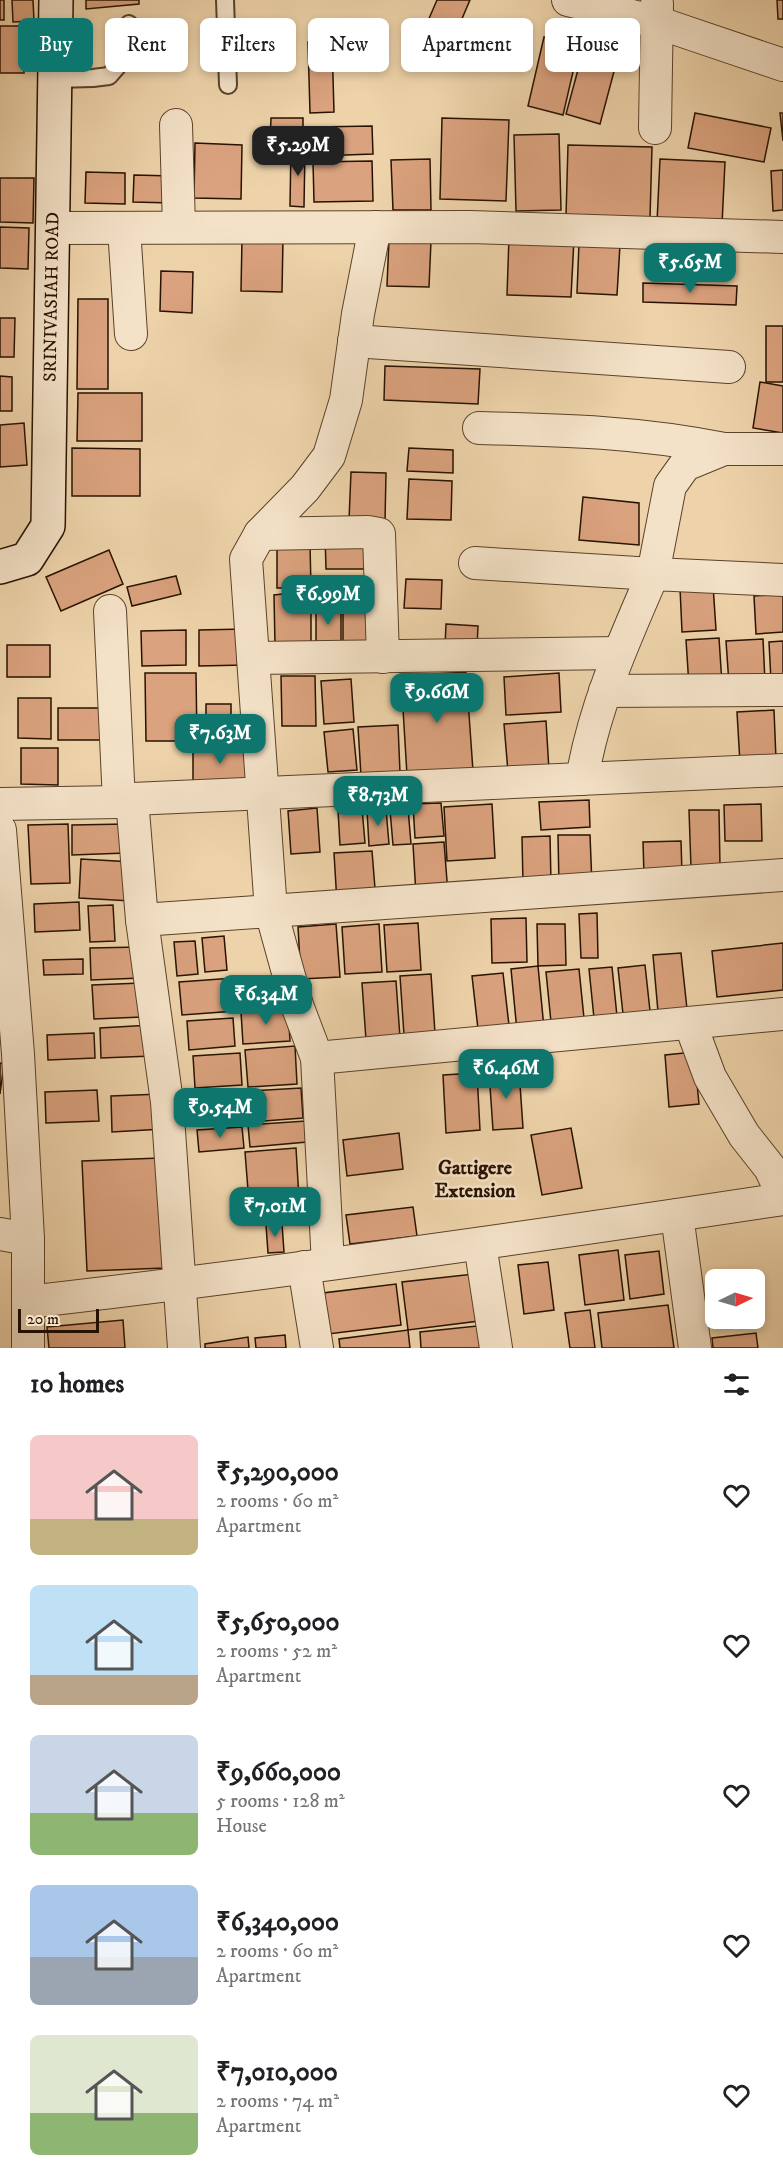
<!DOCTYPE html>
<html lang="en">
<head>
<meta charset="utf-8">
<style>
  :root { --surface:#fff; --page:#f6f6f6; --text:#202124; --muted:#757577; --accent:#0f766e }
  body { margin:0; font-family:"IM FELL DW Pica",serif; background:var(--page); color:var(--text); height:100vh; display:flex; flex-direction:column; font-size:22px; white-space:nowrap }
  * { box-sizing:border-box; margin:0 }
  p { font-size:20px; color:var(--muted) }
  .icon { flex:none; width:33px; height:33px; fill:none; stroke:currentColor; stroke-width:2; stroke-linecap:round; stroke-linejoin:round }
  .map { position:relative; height:1348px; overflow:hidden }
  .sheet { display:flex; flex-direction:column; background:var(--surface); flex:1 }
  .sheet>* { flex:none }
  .guide { position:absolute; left:18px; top:18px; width:747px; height:54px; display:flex; gap:12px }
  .needle { width:39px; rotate:85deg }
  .tools { position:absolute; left:705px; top:1269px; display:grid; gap:12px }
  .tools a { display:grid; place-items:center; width:60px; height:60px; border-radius:9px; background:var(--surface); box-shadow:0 3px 9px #0003; font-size:30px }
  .scale { position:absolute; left:18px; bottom:15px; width:81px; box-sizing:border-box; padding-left:6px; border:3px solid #281200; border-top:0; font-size:16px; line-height:21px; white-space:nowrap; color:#281200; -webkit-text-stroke:4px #f4e2c8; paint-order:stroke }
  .price { position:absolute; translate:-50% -51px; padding:0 14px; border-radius:12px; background:var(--accent); color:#fff; font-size:20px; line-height:39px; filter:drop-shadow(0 2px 3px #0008) }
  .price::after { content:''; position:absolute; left:50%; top:36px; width:18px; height:14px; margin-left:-9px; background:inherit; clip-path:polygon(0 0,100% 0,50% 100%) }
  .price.active { background:#222; color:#fff }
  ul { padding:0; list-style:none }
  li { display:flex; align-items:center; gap:18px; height:150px; padding:0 30px }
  li span { display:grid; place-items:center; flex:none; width:168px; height:120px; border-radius:9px; color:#555 }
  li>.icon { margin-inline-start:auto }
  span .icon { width:72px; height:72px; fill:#fffc; stroke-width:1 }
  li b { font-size:26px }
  h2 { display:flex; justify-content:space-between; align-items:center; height:72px; padding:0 30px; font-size:26px }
  .pill { padding:0 21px; border-radius:9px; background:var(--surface); box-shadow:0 3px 9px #0003; font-size:21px; line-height:54px }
  .pill.active { background:var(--accent); color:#fff }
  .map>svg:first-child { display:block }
  .building { fill:#daa27e; stroke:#281200; stroke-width:1.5 }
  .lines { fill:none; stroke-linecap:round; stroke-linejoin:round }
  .lane-casing { stroke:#5a422a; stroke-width:20 }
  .street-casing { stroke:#5a422a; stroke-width:34 }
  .secondary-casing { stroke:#281200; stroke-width:36 }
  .lane { stroke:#f4e2c8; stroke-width:16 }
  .street { stroke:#f4e2c8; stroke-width:32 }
  .secondary { stroke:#f4e2c8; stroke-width:33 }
  .labels { text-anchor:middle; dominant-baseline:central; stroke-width:5; stroke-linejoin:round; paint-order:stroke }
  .street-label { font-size:18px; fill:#281200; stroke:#f4e2c8 }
  .neighbourhood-label { font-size:20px; font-weight:bold; fill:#281200; stroke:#f4e2c8 }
</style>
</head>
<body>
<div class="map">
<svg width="783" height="1348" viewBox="0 0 783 1348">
  <rect width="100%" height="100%" fill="#eed3aa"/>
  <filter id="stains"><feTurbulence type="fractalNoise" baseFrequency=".00333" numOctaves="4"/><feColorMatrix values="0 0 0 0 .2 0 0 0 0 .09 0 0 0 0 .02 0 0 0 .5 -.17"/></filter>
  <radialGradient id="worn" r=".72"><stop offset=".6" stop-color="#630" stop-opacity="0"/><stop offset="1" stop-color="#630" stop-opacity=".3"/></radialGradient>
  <g class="building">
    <rect x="0" y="0" width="4" height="20"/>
    <polygon points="12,0 33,0 34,21 13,22"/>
    <polygon points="86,0 139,0 139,4 86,9"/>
    <polygon points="437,0 470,0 449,49 421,37"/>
    <polygon points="777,0 783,0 783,19 778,19"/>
    <rect x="0" y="26" width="24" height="47"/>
    <polygon points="544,37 579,46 563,115 528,106"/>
    <polygon points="382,39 382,65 346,66 345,40"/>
    <polygon points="308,42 332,42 334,112 310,113"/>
    <polygon points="582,55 616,64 600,124 566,114"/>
    <polygon points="695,113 771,128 764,162 688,148"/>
    <polygon points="780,113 783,113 783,141"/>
    <polygon points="271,118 303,118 303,142 270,141"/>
    <polygon points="442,118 509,120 506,201 440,199"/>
    <polygon points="372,126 373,154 317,156 316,127"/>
    <polygon points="559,134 561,210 516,211 514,135"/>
    <polygon points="195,143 242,145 241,199 194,198"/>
    <polygon points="568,145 652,147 650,218 566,216"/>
    <polygon points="291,148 305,148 304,207 290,206"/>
    <polygon points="430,159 431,210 393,210 391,160"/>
    <polygon points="660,159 725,162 722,225 657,222"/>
    <polygon points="372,161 373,201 314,202 313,162"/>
    <polygon points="783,170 783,210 773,211 771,171"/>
    <polygon points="86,172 125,173 125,204 85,203"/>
    <polygon points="134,175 173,176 172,203 133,202"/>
    <polygon points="0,178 34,178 33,223 0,222"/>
    <polygon points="0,227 29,228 28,269 0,268"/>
    <polygon points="509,237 574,239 571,297 507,295"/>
    <polygon points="242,239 283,239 282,292 241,291"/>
    <polygon points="389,239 431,241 429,287 387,286"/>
    <polygon points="579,243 620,245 617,295 577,293"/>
    <polygon points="161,271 193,272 192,313 160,311"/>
    <polygon points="643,283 737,286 736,305 643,302"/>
    <polygon points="78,299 108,299 108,389 77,389"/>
    <polygon points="0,318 15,318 14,357 0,357"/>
    <rect x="766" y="326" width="17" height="56"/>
    <polygon points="385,366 480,369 478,404 384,400"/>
    <polygon points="0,376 12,377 12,411 0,411"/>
    <polygon points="760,382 783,386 783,433 753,428"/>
    <polygon points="78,393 142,393 142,441 77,441"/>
    <polygon points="24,423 27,465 0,467 0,425"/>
    <polygon points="72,448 140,449 140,496 72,496"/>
    <polygon points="409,448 453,450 453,473 407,471"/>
    <polygon points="351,472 386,473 385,522 349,520"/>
    <polygon points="409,479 452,481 451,520 407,519"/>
    <polygon points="583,497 639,503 639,545 579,540"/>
    <polygon points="365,534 365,569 326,569 325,535"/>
    <polygon points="277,545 310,545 311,588 277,588"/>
    <polygon points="109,550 123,584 61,611 46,577"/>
    <polygon points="176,576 181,594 132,606 127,587"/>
    <polygon points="406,579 442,580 441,609 404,608"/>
    <polygon points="713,585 716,630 682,632 680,588"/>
    <polygon points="311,591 311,645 275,645 274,595"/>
    <polygon points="783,594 783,632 756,634 754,596"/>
    <rect x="343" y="603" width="25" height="43"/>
    <rect x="316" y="608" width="25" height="36"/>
    <polygon points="446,624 478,626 477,648 445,647"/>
    <polygon points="245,629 245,665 199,666 199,630"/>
    <polygon points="186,630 186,665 142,666 141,631"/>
    <polygon points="719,638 722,684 689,686 686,640"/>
    <polygon points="763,639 765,682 729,684 726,641"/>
    <polygon points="783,641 783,680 771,681 769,642"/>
    <rect x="7" y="645" width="43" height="32"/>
    <polygon points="466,672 473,771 407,775 401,676"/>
    <polygon points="145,673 196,673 197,741 146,741"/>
    <polygon points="559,673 561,712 506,715 504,677"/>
    <polygon points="281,676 315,676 316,726 282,726"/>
    <polygon points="351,679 354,722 324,724 321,681"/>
    <polygon points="18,698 51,698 51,739 18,738"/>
    <rect x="206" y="704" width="25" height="31"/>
    <rect x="58" y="708" width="44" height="32"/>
    <polygon points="774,710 776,760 740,763 737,712"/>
    <polygon points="546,721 549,770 508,772 504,724"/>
    <polygon points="398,725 400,773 361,776 358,727"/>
    <polygon points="353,729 357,770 328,772 324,732"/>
    <polygon points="247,745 247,784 193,785 193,746"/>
    <polygon points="21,748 58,748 58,785 21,784"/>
    <polygon points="589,800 590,827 541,830 539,802"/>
    <polygon points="441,803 444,836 415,838 413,804"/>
    <polygon points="492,804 495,858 447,861 444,807"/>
    <polygon points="761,804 762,841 725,841 724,805"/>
    <polygon points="317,808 320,852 291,854 288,811"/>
    <polygon points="362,808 365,843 340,845 338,810"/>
    <polygon points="408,808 411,844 393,845 390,810"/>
    <polygon points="386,809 389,844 369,846 367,810"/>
    <polygon points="689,810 719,810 720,867 691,868"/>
    <polygon points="68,824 70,883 31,884 28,825"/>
    <polygon points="126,824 126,853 72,855 72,825"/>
    <polygon points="558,835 590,835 592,885 559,886"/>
    <polygon points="550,836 551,883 523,884 522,837"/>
    <polygon points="681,841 682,874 644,875 643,842"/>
    <polygon points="444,842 448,894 416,895 413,844"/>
    <polygon points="372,851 376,901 337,903 334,853"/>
    <polygon points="81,859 133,862 131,901 79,898"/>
    <polygon points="79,902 80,930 35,932 34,904"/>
    <polygon points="113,905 115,941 90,942 88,906"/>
    <polygon points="597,913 598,958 581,958 579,914"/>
    <polygon points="526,918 527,962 492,963 491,919"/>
    <polygon points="418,923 421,970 387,972 384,925"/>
    <polygon points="336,924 340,977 301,979 298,927"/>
    <polygon points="379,924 382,972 345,974 342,927"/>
    <polygon points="537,924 565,924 566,965 538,966"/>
    <polygon points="224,936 227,970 205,972 202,938"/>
    <polygon points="195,941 198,974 177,976 174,942"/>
    <polygon points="783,943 783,990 717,997 712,951"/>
    <polygon points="140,947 141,978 91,980 90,948"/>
    <polygon points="681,953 687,1009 658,1012 653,955"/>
    <polygon points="83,959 83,974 44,975 43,960"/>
    <polygon points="645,965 651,1020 624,1023 618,968"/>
    <polygon points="538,966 544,1028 517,1031 511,969"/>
    <polygon points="612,967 618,1026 595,1028 589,969"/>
    <polygon points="579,969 585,1028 552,1032 546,972"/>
    <polygon points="503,973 510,1034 479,1038 472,976"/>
    <polygon points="431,974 435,1033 404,1035 400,976"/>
    <polygon points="234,978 236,1011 182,1015 179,982"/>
    <polygon points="396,981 400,1038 366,1040 362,983"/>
    <polygon points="141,983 142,1017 94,1019 92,985"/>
    <polygon points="288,1008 290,1041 243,1044 241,1012"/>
    <polygon points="233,1018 235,1046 189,1050 187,1021"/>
    <polygon points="151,1025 152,1056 101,1058 100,1028"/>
    <polygon points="94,1033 95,1058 48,1060 47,1035"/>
    <polygon points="295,1046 297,1084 248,1087 245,1050"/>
    <polygon points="694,1052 699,1104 669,1107 665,1055"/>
    <polygon points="240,1053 242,1085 195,1088 193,1056"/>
    <polygon points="0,1063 4,1064 0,1094"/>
    <polygon points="519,1070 523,1128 493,1130 489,1072"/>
    <polygon points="477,1073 480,1130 446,1133 443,1075"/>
    <polygon points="301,1088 303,1118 251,1122 249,1091"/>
    <polygon points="97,1090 99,1121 46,1123 45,1092"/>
    <polygon points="239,1091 241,1119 197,1123 195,1094"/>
    <polygon points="161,1094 163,1129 112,1132 111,1096"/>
    <polygon points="306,1121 307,1142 250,1147 248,1125"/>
    <polygon points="242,1127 244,1148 199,1152 197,1130"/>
    <polygon points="571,1128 582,1188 542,1195 531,1135"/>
    <polygon points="399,1133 403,1169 347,1176 343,1140"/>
    <polygon points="296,1148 299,1199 249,1203 245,1152"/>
    <polygon points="160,1158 165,1268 87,1271 82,1161"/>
    <polygon points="413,1207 417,1236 350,1244 346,1215"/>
    <polygon points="282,1224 284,1252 268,1253 266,1225"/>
    <polygon points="618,1250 624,1300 585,1305 579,1255"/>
    <polygon points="659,1251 664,1294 630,1299 625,1255"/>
    <polygon points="548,1262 554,1310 524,1314 518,1265"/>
    <polygon points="474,1274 479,1321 408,1330 402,1282"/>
    <polygon points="396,1284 401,1325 328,1334 323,1293"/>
    <polygon points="668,1305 674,1348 602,1348 598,1313"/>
    <polygon points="590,1310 595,1348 570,1348 565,1313"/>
    <polygon points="123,1320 125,1348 49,1348 47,1327"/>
    <polygon points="477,1326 480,1348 421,1348 420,1332"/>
    <polygon points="408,1330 410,1348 340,1348 339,1339"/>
    <polygon points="756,1333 758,1348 713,1348 712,1338"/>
    <polygon points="285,1335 286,1348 256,1348 255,1338"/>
    <polygon points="248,1337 249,1348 205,1348 205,1344"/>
  </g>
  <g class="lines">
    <g class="lane-casing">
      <g id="lane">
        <polyline points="225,0 228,85"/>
        <polyline points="55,79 93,78 109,76 122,61 129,24"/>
      </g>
    </g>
    <g class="street-casing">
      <g id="street">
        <polyline points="568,0 656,22 783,65"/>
        <polyline points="176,125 179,227"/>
        <polyline points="655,128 657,4"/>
        <polyline points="53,228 470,227 783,237"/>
        <polyline points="124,228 131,334"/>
        <polyline points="354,341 729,367"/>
        <path d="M479,428c84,2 162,4 245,21"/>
        <polyline points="260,534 368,532 379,534 383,657"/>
        <polyline points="475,563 653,574 670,486 685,465 724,449 783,449"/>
        <polyline points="110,611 119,802"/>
        <polyline points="253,658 619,653"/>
        <polyline points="605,691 783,690"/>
        <path d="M582,779c12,-72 42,-138 71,-205l130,6"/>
        <polyline points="132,799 142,920 167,1102 184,1348"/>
        <polyline points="0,804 119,802 132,799 783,770"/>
        <polyline points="0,830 18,1054 28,1239 28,1348"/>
        <polyline points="142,920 783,875"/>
        <polyline points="690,1023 710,1077 744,1135 770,1168 783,1195"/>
        <polyline points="317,1058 783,1014"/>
        <polyline points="677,1215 695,1348"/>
        <polyline points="0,1234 28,1239"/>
        <polyline points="480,1244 496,1348"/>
        <polyline points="328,1264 317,1058 297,1005 271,911 246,559 260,534 305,488 329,456 346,400 358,314 375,227"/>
        <polyline points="304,1267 317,1348"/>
        <path d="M28,1302c252,-29 504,-65 755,-103"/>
      </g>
    </g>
    <g class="secondary-casing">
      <polyline id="secondary" points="0,567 27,559 48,526 56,0"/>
    </g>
    <use href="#lane" class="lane"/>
    <use href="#street" class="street"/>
    <use href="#secondary" class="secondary"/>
  </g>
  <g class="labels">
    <g class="street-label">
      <text transform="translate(52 297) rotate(-89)">SRINIVASIAH ROAD</text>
    </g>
    <g class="neighbourhood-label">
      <text x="475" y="1168">Gattigere<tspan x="475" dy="23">Extension</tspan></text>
    </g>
  </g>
  <rect width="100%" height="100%" filter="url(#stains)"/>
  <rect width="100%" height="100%" fill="url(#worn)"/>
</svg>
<div class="tools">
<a><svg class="needle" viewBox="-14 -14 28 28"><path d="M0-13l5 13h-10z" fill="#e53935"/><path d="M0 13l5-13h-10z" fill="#757577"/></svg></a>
</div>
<div class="scale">20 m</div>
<b class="price active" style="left:298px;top:177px">₹5.29M</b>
<b class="price" style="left:690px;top:294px">₹5.65M</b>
<b class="price" style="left:328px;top:626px">₹6.99M</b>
<b class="price" style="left:437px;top:724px">₹9.66M</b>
<b class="price" style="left:220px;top:765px">₹7.63M</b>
<b class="price" style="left:378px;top:827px">₹8.73M</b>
<b class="price" style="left:266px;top:1026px">₹6.34M</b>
<b class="price" style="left:506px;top:1100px">₹6.46M</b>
<b class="price" style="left:220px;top:1139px">₹9.54M</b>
<b class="price" style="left:275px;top:1238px">₹7.01M</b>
<div class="guide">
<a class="pill active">Buy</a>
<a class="pill">Rent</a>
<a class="pill">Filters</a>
<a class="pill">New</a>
<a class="pill">Apartment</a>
<a class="pill">House</a>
</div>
</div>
<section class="sheet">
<h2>10 homes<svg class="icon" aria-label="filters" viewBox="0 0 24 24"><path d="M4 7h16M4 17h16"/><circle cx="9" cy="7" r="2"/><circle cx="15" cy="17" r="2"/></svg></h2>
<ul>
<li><span style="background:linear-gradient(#f6c9c9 70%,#c2b280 0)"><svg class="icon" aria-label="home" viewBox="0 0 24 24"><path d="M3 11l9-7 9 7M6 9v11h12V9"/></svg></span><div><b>₹5,290,000</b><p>2 rooms · 60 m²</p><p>Apartment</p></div><svg class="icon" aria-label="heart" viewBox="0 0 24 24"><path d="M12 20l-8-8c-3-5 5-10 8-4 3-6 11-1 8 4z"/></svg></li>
<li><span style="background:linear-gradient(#bfe0f5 75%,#b9a48a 0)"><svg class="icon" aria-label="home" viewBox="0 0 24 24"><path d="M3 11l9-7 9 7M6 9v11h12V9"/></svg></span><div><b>₹5,650,000</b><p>2 rooms · 52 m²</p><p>Apartment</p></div><svg class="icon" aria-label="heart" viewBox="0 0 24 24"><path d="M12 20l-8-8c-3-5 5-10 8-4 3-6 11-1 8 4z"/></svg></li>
<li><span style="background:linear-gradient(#c9d6e8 65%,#8fb573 0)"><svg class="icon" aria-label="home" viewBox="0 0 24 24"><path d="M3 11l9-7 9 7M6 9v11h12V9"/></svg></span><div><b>₹9,660,000</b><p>5 rooms · 128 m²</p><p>House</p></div><svg class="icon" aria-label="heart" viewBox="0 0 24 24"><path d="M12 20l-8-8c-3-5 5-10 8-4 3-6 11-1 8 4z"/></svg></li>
<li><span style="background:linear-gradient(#a9c7e8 60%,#9aa5b1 0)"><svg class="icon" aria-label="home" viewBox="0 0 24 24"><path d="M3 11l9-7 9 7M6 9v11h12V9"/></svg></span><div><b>₹6,340,000</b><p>2 rooms · 60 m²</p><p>Apartment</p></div><svg class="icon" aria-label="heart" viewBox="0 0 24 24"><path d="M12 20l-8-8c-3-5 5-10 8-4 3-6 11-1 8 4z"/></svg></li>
<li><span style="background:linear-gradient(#dfe7d0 65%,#8fb573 0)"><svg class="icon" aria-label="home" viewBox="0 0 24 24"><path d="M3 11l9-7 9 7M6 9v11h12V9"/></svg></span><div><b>₹7,010,000</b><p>2 rooms · 74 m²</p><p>Apartment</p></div><svg class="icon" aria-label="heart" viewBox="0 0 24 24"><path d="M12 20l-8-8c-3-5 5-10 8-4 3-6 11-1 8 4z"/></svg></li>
</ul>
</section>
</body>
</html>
